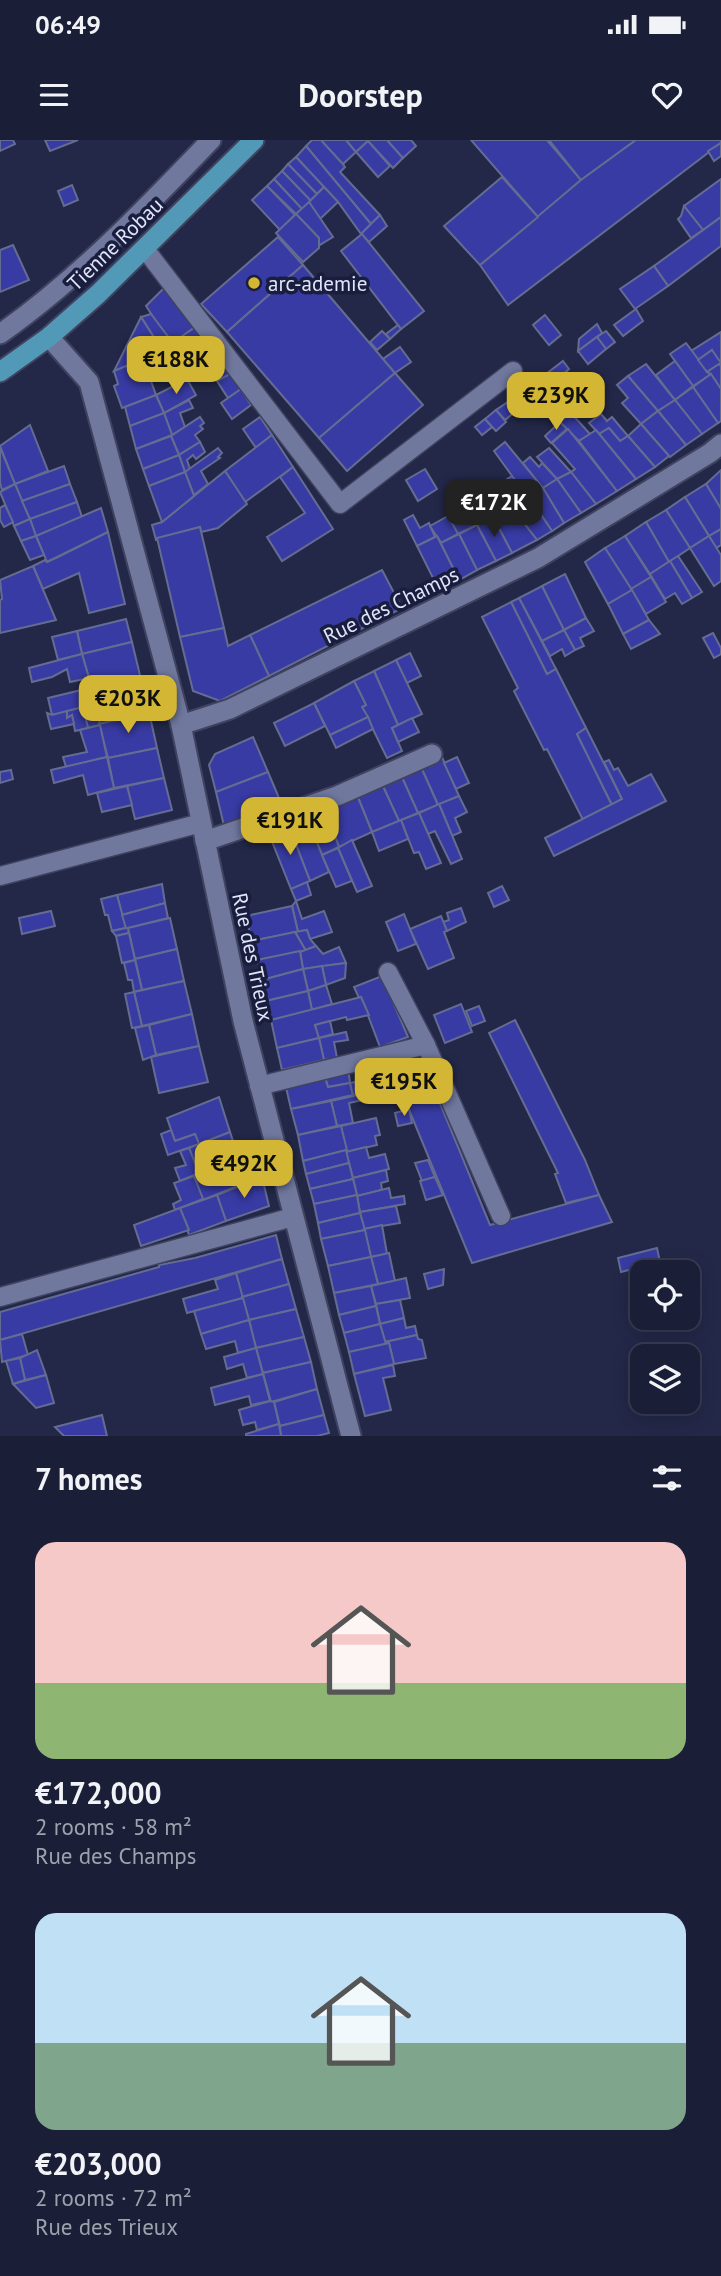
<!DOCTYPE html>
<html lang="en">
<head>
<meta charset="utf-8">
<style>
  :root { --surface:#1a1e37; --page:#23273f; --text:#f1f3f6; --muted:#9fa2ad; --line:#383c52; --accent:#d4b635 }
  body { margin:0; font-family:"PT Sans",sans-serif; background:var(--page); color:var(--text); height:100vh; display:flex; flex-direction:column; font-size:26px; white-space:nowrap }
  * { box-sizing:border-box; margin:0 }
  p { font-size:23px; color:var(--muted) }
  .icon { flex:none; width:38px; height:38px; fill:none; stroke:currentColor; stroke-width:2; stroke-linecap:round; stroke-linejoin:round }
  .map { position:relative; height:1296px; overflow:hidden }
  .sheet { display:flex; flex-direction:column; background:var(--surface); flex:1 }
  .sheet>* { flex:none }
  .tools { position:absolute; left:630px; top:1120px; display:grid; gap:14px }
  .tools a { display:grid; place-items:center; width:70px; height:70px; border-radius:14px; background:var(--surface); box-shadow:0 4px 18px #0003,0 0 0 2px var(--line); font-size:35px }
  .price { position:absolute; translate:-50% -60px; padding:0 16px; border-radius:14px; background:var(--accent); color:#111; font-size:23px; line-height:46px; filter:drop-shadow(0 2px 4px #0008) }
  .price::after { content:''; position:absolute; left:50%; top:42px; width:21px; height:16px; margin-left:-10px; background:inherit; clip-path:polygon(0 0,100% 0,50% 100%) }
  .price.active { background:#222; color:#fff }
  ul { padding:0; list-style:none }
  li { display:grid; align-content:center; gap:14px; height:371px; padding:0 35px }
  li span { display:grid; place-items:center; height:217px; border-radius:21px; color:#555 }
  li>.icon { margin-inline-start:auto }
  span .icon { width:126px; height:126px; fill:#fffc; stroke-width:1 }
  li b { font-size:30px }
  h2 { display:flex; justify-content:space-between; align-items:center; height:84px; padding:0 35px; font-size:30px }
  .status { display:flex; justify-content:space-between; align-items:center; height:49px; padding:0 35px; background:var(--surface); direction:ltr }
  .status svg { height:19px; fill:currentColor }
  header { display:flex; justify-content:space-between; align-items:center; height:91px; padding:0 35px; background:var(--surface); font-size:32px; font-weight:800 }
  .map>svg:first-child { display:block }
  .building { fill:#383ba3; stroke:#656c92; stroke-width:2 }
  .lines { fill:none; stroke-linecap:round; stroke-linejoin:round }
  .service-casing { stroke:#40435f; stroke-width:21 }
  .minor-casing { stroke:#40435f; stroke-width:23 }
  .primary-casing { stroke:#40435f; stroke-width:23 }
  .service { stroke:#70789e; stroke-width:18 }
  .minor { stroke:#70789e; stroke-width:19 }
  .primary { stroke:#5299b7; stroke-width:19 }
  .poi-dot { fill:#d4b635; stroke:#1a1e3e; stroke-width:2.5 }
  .labels { text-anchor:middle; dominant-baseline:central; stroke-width:7; stroke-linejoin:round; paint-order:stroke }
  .street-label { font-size:21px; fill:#e0e5fa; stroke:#1a1e3e }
  .poi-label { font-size:21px; fill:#e0e5fa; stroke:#1a1e3e; text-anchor:start }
</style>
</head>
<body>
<div class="status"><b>06:49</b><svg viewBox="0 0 49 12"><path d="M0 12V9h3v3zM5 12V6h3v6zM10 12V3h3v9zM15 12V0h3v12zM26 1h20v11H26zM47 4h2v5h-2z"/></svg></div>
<header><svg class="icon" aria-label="menu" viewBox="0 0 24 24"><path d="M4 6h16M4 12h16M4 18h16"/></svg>Doorstep<svg class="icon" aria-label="heart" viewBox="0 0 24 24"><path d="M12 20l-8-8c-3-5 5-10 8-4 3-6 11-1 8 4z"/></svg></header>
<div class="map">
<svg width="721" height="1296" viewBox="0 0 721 1296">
  <rect width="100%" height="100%" fill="#232849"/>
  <g class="building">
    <polygon points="0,0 13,0 15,4 0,11"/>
    <polygon points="45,0 78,0 50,11"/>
    <polygon points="312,0 321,0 343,24 345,27 340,32 380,75 371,84 306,6"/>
    <polygon points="321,0 346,0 356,12 343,24"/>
    <polygon points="346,0 367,0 368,1 356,12"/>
    <polygon points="367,0 387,0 403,18 393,28"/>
    <polygon points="387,0 411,0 416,6 403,18"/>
    <polygon points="471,0 547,0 581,40 538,77"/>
    <polygon points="549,0 636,0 581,40"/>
    <polygon points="636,0 721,0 721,3 508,165 480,125 581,40"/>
    <polygon points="368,1 390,26 378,37 356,12"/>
    <polygon points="721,3 721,16 714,21 708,11"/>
    <polygon points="306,6 371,84 361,94 338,62 296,17"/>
    <polygon points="296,17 324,47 317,54 288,24"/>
    <polygon points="288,24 317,54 311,61 282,31"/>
    <polygon points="282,31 311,61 302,69 274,39"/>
    <polygon points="502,37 538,77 480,125 444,86"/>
    <polygon points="274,39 302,69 296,74 267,46"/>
    <polygon points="721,39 721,77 703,90 684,66"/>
    <polygon points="72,45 78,60 64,66 58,51"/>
    <polygon points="267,46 295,75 280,90 252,60"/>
    <polygon points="324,47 338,62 320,79 309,62"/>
    <polygon points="309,62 333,97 318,106 319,98 296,74"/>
    <polygon points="684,66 703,90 691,98 678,79 681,76"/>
    <polygon points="296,74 319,98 319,108 303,122 276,93"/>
    <polygon points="380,75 387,86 369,102 361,94"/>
    <polygon points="721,77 721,106 668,146 654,126"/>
    <polygon points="362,94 424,171 401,189 341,111"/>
    <polygon points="278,97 303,125 227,192 201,164"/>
    <polygon points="13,105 29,140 0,152 0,110"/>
    <polygon points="303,125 395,233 319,298 227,192"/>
    <polygon points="654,126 668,146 635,169 620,149"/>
    <polygon points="169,143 198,185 171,204 146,166"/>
    <polygon points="636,169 643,181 623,196 614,185"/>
    <polygon points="151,174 179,211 168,219 141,177"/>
    <polygon points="545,175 561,195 549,205 533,185"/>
    <polygon points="141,177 162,210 144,222 143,219 114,231"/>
    <polygon points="597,184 602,193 578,211 579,199"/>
    <polygon points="198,185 203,197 179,211 171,204"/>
    <polygon points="398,185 401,189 390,199 386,194"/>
    <polygon points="382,191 390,199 377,210 370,202"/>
    <polygon points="606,191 615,202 606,209 597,197"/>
    <polygon points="721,192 721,226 712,210 698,220 691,211"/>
    <polygon points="597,197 606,209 588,224 578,211"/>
    <polygon points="686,203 710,235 693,246 670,214"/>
    <polygon points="400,207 411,222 395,233 383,219"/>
    <polygon points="712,210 721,223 707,232 698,220"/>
    <polygon points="143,219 156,255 122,268 114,246 118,244 114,231"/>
    <polygon points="220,220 230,234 217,241 208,228"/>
    <polygon points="563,221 569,229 553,243 546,234"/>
    <polygon points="675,221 693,246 675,260 656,235"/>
    <polygon points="646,224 675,260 658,271 628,236"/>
    <polygon points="719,224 721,226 721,249 711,234 707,232"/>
    <polygon points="395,233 423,265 347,331 319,298"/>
    <polygon points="230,234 241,249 228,258 217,241"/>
    <polygon points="546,234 553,243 537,255 529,246"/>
    <polygon points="711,234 721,249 721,281 718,283 693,247"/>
    <polygon points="628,236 658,271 641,284 622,263 628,258 617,245"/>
    <polygon points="187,239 196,255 164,273 156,255"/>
    <polygon points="693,247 718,283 702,294 675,260"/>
    <polygon points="241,249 251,265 232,279 221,263"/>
    <polygon points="156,255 164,273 130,286 125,267"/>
    <polygon points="515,257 522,266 505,280 496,270"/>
    <polygon points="189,260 193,268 180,273 185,287 172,295 164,273"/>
    <polygon points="675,260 702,294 686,305 658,271"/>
    <polygon points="496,270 506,282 496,291 485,279"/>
    <polygon points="658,271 686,305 670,317 641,284"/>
    <polygon points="164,273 172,295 136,309 130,286"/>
    <polygon points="571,273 590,294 579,301 560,282"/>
    <polygon points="601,274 607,281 612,277 628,296 620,301 609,288 599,294 589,283"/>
    <polygon points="200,277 204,283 200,286 203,289 195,295 200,302 179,315 171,296"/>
    <polygon points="260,277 272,295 256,308 243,289"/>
    <polygon points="485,279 492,287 482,295 475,287"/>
    <polygon points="560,282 567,289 551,303 545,296"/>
    <polygon points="641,284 669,316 655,327 628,296"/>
    <polygon points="30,285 48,331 15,344 0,306"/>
    <polygon points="609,288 620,301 628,296 655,327 636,339 599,294"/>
    <polygon points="568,289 617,351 596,364 571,332 575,329 552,303"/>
    <polygon points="596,290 636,339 617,351 579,301"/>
    <polygon points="272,295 293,327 245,362 225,331"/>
    <polygon points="171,296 179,315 143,329 136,309"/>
    <polygon points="200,302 205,312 196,319 193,315 187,320 190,329 185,332 179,315"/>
    <polygon points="505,302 543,348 528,358 494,311"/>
    <polygon points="0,307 15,344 2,350 0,343"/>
    <polygon points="218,308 222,313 218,317 220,318 201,331 208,344 194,355 185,332"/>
    <polygon points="549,308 571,332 557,339 537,317"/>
    <polygon points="179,315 185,332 149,346 143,329"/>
    <polygon points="530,317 539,327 542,323 557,339 543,348 523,323"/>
    <polygon points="64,326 70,344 22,361 15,344"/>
    <polygon points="293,327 333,389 282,421 267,397 305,373 280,337"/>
    <polygon points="425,329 437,349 418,361 406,340"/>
    <polygon points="721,330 721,369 706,344"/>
    <polygon points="225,331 247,364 218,388 201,392 200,387 156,400 152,385 162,382"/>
    <polygon points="185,332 194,356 162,382 149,346"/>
    <polygon points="571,332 596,364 581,373 557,339"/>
    <polygon points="512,336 528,358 512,368 498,345"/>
    <polygon points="557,339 581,373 564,383 543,348"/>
    <polygon points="15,344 30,379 14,386 0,352"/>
    <polygon points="70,344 77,362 30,379 22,361"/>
    <polygon points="706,344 721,369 721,389 709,396 685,357"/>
    <polygon points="543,348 564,383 552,391 529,357"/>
    <polygon points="474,349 478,356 481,355 493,377 477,385 462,355"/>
    <polygon points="501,349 512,368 501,373 491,355"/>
    <polygon points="461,353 477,385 458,394 448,376 456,372 450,359"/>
    <polygon points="529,357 552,391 537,400 512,368"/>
    <polygon points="685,357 709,396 690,408 666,370"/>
    <polygon points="77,362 82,377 36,396 30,379"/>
    <polygon points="5,365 13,382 4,387 0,380 0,368"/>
    <polygon points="101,368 108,392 47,422 36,396"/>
    <polygon points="512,368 537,400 512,413 493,377"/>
    <polygon points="666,370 690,408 669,422 646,382"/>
    <polygon points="413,375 420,388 429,383 435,397 417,406 404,380"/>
    <polygon points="448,376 458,394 441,403 430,386"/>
    <polygon points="493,377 512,413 496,421 477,385"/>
    <polygon points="30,379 36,396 21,401 14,386"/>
    <polygon points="646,382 669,422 650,434 625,396"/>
    <polygon points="477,385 496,421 477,430 459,394"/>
    <polygon points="200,387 224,488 180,497 157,398"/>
    <polygon points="721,389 721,405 716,408 709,396"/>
    <polygon points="108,392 125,464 89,473 79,433 43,449 33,426 45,420 47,422 58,417"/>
    <polygon points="459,394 477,430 459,440 437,396 441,403"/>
    <polygon points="36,396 44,415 30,420 21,401"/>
    <polygon points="437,396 459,440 439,450 417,406"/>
    <polygon points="625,396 651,437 631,449 605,408"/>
    <polygon points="709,396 721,415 721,441 714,446 690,408"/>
    <polygon points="605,408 632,450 608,464 585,422"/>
    <polygon points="678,416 702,452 692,458 670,421"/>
    <polygon points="670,421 692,458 682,464 675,453 665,459 650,434"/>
    <polygon points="33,426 56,480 0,493 0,460 2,459 0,440"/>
    <polygon points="382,430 402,468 269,536 250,495"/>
    <polygon points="565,434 586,478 564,490 542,446"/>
    <polygon points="651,437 666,462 646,474 631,449"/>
    <polygon points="542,446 564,490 542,501 519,458"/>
    <polygon points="632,450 649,480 623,494 608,464"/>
    <polygon points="519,458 556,529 547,534 511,462"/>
    <polygon points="511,462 547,534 556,529 586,588 577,594 612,665 583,680 547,609 544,610 514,551 518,548 482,477"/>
    <polygon points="586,478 594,491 580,498 584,506 575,510 564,490"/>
    <polygon points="126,479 132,502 82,514 77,491"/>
    <polygon points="649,480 660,494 631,509 623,494"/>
    <polygon points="224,488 228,506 250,495 269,536 220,561 193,551 180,497"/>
    <polygon points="564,490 575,510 565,516 562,509 550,516 542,501"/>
    <polygon points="77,491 82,514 58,520 52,497"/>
    <polygon points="713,493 721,508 721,514 714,518 703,498"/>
    <polygon points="132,502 144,552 102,561 96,537 89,538 82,514"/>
    <polygon points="410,513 421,536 407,543 396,520"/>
    <polygon points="82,514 89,538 70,542 67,529 52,537 32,542 29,528"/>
    <polygon points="396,520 422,574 398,585 374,531"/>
    <polygon points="374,531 398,585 392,588 402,611 387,618 362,567 366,565 354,541"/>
    <polygon points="354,541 366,565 362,567 368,577 330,595 314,563"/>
    <polygon points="98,546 102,561 95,562 95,565 52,575 48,558"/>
    <polygon points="144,552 149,572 99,584 95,562"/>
    <polygon points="314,563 325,586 285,606 274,583"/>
    <polygon points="95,565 100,585 88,588 83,567"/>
    <polygon points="83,567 88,588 75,591 72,575 67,578 67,571"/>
    <polygon points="67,571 67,578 72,575 74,584 51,589 47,573 52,575"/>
    <polygon points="149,572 157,608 108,618 99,584"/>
    <polygon points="368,577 373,589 336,608 330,595"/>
    <polygon points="412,578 419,592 398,602 392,588"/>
    <polygon points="100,585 107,617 66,627 63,617 87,612 80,590"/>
    <polygon points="586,588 622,659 612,665 577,594"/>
    <polygon points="253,597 268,632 216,652 209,625 215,614"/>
    <polygon points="157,608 164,638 114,648 108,618"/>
    <polygon points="107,617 114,648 88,655 83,635 54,643 51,630"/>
    <polygon points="442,617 459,656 438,665 421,627"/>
    <polygon points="457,617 469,643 456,649 444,623"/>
    <polygon points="609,620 614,630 618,628 628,646 651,634 666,661 554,716 545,698 622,659 604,622"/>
    <polygon points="421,627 438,665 418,673 401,635"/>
    <polygon points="11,630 13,639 0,643 0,632"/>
    <polygon points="268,632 282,665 225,690 216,652"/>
    <polygon points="401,635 418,673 399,681 382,644"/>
    <polygon points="164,638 172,670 135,679 127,646"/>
    <polygon points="382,644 399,681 372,692 357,655"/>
    <polygon points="127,646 132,665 102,672 97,653"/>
    <polygon points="357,655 372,692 339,707 325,670"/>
    <polygon points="459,656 467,672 455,678 461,692 452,696 439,664"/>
    <polygon points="439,664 462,719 451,724 435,691 428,694 419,673"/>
    <polygon points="325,670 339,707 322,715 307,678"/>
    <polygon points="419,673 441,723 426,729 419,712 414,713 401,680"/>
    <polygon points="307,678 329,732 310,741 289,686"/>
    <polygon points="401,680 408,699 379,711 372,692"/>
    <polygon points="289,686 310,741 291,749 269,694"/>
    <polygon points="352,700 372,746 357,752 338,708"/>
    <polygon points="338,708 352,741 336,747 322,715"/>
    <polygon points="307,742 311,755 296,761 291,749"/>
    <polygon points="162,744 165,763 122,775 117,755"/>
    <polygon points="502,746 509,760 494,767 488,753"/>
    <polygon points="117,755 126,788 112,791 108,775 105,775 101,759"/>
    <polygon points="296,761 302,779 324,771 332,792 310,799 307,790 298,792 292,766"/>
    <polygon points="165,763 168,778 128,788 129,793 116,796 112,791 126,788 122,775"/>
    <polygon points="292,766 298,792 252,801 246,776"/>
    <polygon points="461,768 466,782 447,791 443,782 449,780 447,773"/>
    <polygon points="51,771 55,786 22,794 19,778"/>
    <polygon points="404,774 416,804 398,811 386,782"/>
    <polygon points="441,776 447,791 444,792 454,818 428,829 410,789"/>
    <polygon points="170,778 177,809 135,819 128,788"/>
    <polygon points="307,790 310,799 316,806 306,811 295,792"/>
    <polygon points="295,792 306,811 257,820 252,801"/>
    <polygon points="129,793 135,820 122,823 116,796"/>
    <polygon points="316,806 323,814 339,807 346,823 303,829 300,812"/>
    <polygon points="177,809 184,841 142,850 135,819"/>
    <polygon points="300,811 303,829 262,840 257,820"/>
    <polygon points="135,820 142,850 134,852 132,840 128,840 124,823"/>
    <polygon points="346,823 345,838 326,845 322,826"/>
    <polygon points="322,826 326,845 308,851 303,829"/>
    <polygon points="303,829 308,851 266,861 262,840"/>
    <polygon points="382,836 408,897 380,907 361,857 359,858 354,847"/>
    <polygon points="184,841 192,874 142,886 134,852"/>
    <polygon points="326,845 332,864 312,870 308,851"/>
    <polygon points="308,851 312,870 271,880 266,861"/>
    <polygon points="134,852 142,886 132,888 125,854"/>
    <polygon points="361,857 369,875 347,880 346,877 315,885 319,898 277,908 271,880"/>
    <polygon points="461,864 472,892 445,903 434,875"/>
    <polygon points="479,866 485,881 472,886 466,871"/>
    <polygon points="192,874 199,906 156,915 149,885"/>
    <polygon points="515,880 585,1020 599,1055 566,1063 555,1034 558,1033 489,893"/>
    <polygon points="330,881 333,894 319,898 315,885"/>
    <polygon points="149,885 156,915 143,920 135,888"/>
    <polygon points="346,892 348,900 334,902 337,918 324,920 319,898"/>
    <polygon points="319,898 324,920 282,930 277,908"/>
    <polygon points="199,906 208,942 159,953 151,917"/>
    <polygon points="419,912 490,1085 599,1055 612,1082 472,1123 389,921"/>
    <polygon points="348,927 350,943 328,947 324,934"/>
    <polygon points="324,934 328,947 350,943 353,955 291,969 285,943"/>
    <polygon points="365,940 377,944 378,950 353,955 350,943"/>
    <polygon points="362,954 363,960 349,963 353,983 337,986 331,961"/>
    <polygon points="219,957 230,992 199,1004 195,994 175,1001 167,978"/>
    <polygon points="331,961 337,986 298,995 291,969"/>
    <polygon points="409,969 412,983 398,986 395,973"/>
    <polygon points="376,978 380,995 375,996 377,1005 346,1012 341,986"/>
    <polygon points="341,986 347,1010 303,1021 298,995"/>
    <polygon points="171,990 175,1001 195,994 199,1004 168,1015 161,994"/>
    <polygon points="230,992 239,1019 199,1033 189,1008"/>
    <polygon points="366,1007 369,1018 385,1014 389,1029 353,1038 346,1012"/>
    <polygon points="189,1008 199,1033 180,1041 175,1028 186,1025 180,1011"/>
    <polygon points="346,1010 349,1023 306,1034 303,1021"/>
    <polygon points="239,1019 245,1043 203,1060 194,1036"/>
    <polygon points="428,1020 435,1037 422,1041 415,1023"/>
    <polygon points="349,1023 353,1039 310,1049 306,1034"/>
    <polygon points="386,1030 388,1041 381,1043 382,1050 357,1056 353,1038"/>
    <polygon points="194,1036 203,1059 175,1070 173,1064 181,1060 174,1043"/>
    <polygon points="262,1037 269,1066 226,1081 217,1055"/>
    <polygon points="435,1037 443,1055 426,1060 420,1041"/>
    <polygon points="353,1039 357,1055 314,1064 310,1049"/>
    <polygon points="389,1048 391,1058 404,1056 405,1064 360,1072 357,1056"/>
    <polygon points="217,1055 226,1081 189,1095 180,1068"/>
    <polygon points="357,1055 360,1073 318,1083 314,1064"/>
    <polygon points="396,1066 400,1083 364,1089 360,1072"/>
    <polygon points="180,1068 189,1090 141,1106 134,1085"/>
    <polygon points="360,1073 365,1090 321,1099 318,1083"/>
    <polygon points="382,1085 387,1114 371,1117 364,1089"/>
    <polygon points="365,1090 371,1117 328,1126 321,1099"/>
    <polygon points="276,1095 282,1119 0,1200 0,1172 159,1127 159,1125 195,1118"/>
    <polygon points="657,1108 660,1122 621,1132 618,1118"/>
    <polygon points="389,1113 395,1141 378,1144 371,1117"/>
    <polygon points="371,1117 378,1144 334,1153 328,1126"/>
    <polygon points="282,1119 289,1144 242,1157 236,1133"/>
    <polygon points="444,1129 443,1145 428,1149 424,1134"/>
    <polygon points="236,1133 243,1158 187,1173 183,1159 218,1149 215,1140"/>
    <polygon points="406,1138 410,1158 376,1164 371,1146"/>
    <polygon points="289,1144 296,1169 249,1180 242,1157"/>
    <polygon points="371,1146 376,1166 339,1175 334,1153"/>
    <polygon points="243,1158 249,1180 201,1194 194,1171"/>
    <polygon points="400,1160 404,1178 380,1184 376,1164"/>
    <polygon points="376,1166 380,1184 344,1193 339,1175"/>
    <polygon points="296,1169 304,1197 256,1208 249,1180"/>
    <polygon points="404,1178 406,1188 415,1186 417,1195 385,1202 380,1184"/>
    <polygon points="249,1180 256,1208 238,1213 235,1201 206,1209 201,1194"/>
    <polygon points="380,1184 386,1204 349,1212 344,1193"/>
    <polygon points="22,1194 28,1215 2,1222 0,1200"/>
    <polygon points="417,1195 418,1199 422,1200 426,1218 394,1224 389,1203 385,1202"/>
    <polygon points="304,1197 311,1222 263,1233 256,1208"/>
    <polygon points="389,1203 394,1224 354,1234 349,1212"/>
    <polygon points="256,1208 263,1234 247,1238 243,1224 227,1229 224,1217"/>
    <polygon points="37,1210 46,1235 25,1240 20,1218"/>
    <polygon points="20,1218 25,1240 13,1244 6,1221"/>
    <polygon points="311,1222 317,1249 271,1262 263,1233"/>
    <polygon points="393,1225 395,1236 383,1238 391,1270 365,1276 354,1234"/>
    <polygon points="263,1234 270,1261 251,1265 249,1256 215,1265 211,1248"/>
    <polygon points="46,1235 54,1263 36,1268 13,1244"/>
    <polygon points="317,1249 324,1275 280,1286 274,1262"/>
    <polygon points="270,1261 274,1262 279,1284 257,1290 255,1282 243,1285 239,1270"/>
    <polygon points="102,1275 107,1296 64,1296 55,1287"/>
    <polygon points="324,1275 329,1293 317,1296 281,1296 280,1286"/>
    <polygon points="279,1284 281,1296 246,1296 246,1294"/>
  </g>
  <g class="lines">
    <g class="service-casing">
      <g id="service">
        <polyline points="145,109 340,364 513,231"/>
        <polyline points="0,736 201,683"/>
        <polyline points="388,832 426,905 501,1076"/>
        <polyline points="259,946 426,905"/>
        <polyline points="0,1157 293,1077"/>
      </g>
    </g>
    <g class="minor-casing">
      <g id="minor">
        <path d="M0,194c79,-56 145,-125 211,-194"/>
        <polyline points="49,197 89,242 181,585 243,881 351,1296"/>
        <polyline points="181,585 230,569 538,418 710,313 721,304"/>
        <polyline points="205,701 337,656 432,614"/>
      </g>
    </g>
    <g class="primary-casing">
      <polyline id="primary" points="0,232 49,197 98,154 254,0"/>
    </g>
    <use href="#service" class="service"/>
    <use href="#minor" class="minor"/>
    <use href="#primary" class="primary"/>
  </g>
  <circle class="poi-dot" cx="254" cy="143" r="7"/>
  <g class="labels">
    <g class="street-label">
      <text transform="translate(115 104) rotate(-44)">Tienne Robau</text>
      <text transform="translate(391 465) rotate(-26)">Rue des Champs</text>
      <text transform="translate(253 817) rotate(78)">Rue des Trieux</text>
    </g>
    <g class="poi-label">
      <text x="268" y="143">arc-ademie</text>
    </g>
  </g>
</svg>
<div class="tools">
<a><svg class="icon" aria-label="locate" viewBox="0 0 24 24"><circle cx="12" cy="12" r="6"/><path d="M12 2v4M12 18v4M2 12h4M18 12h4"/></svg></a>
<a><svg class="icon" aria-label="layers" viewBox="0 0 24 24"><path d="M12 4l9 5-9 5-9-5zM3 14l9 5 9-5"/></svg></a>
</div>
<b class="price" style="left:176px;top:256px">€188K</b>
<b class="price" style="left:556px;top:292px">€239K</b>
<b class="price active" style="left:494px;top:399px">€172K</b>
<b class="price" style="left:128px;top:595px">€203K</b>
<b class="price" style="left:290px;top:717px">€191K</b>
<b class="price" style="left:404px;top:978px">€195K</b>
<b class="price" style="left:244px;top:1060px">€492K</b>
</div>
<section class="sheet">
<h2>7 homes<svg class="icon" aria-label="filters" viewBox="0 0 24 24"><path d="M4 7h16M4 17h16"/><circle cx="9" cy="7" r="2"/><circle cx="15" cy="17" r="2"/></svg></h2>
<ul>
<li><span style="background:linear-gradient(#f6c9c9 65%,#8fb573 0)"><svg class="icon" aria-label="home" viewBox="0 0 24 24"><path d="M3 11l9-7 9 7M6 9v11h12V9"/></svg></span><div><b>€172,000</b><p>2 rooms · 58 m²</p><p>Rue des Champs</p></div></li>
<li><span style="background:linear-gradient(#bfe0f5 60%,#7fa58c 0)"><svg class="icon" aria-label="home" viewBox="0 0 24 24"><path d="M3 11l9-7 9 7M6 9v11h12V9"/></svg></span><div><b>€203,000</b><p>2 rooms · 72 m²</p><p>Rue des Trieux</p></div></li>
</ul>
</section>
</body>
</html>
